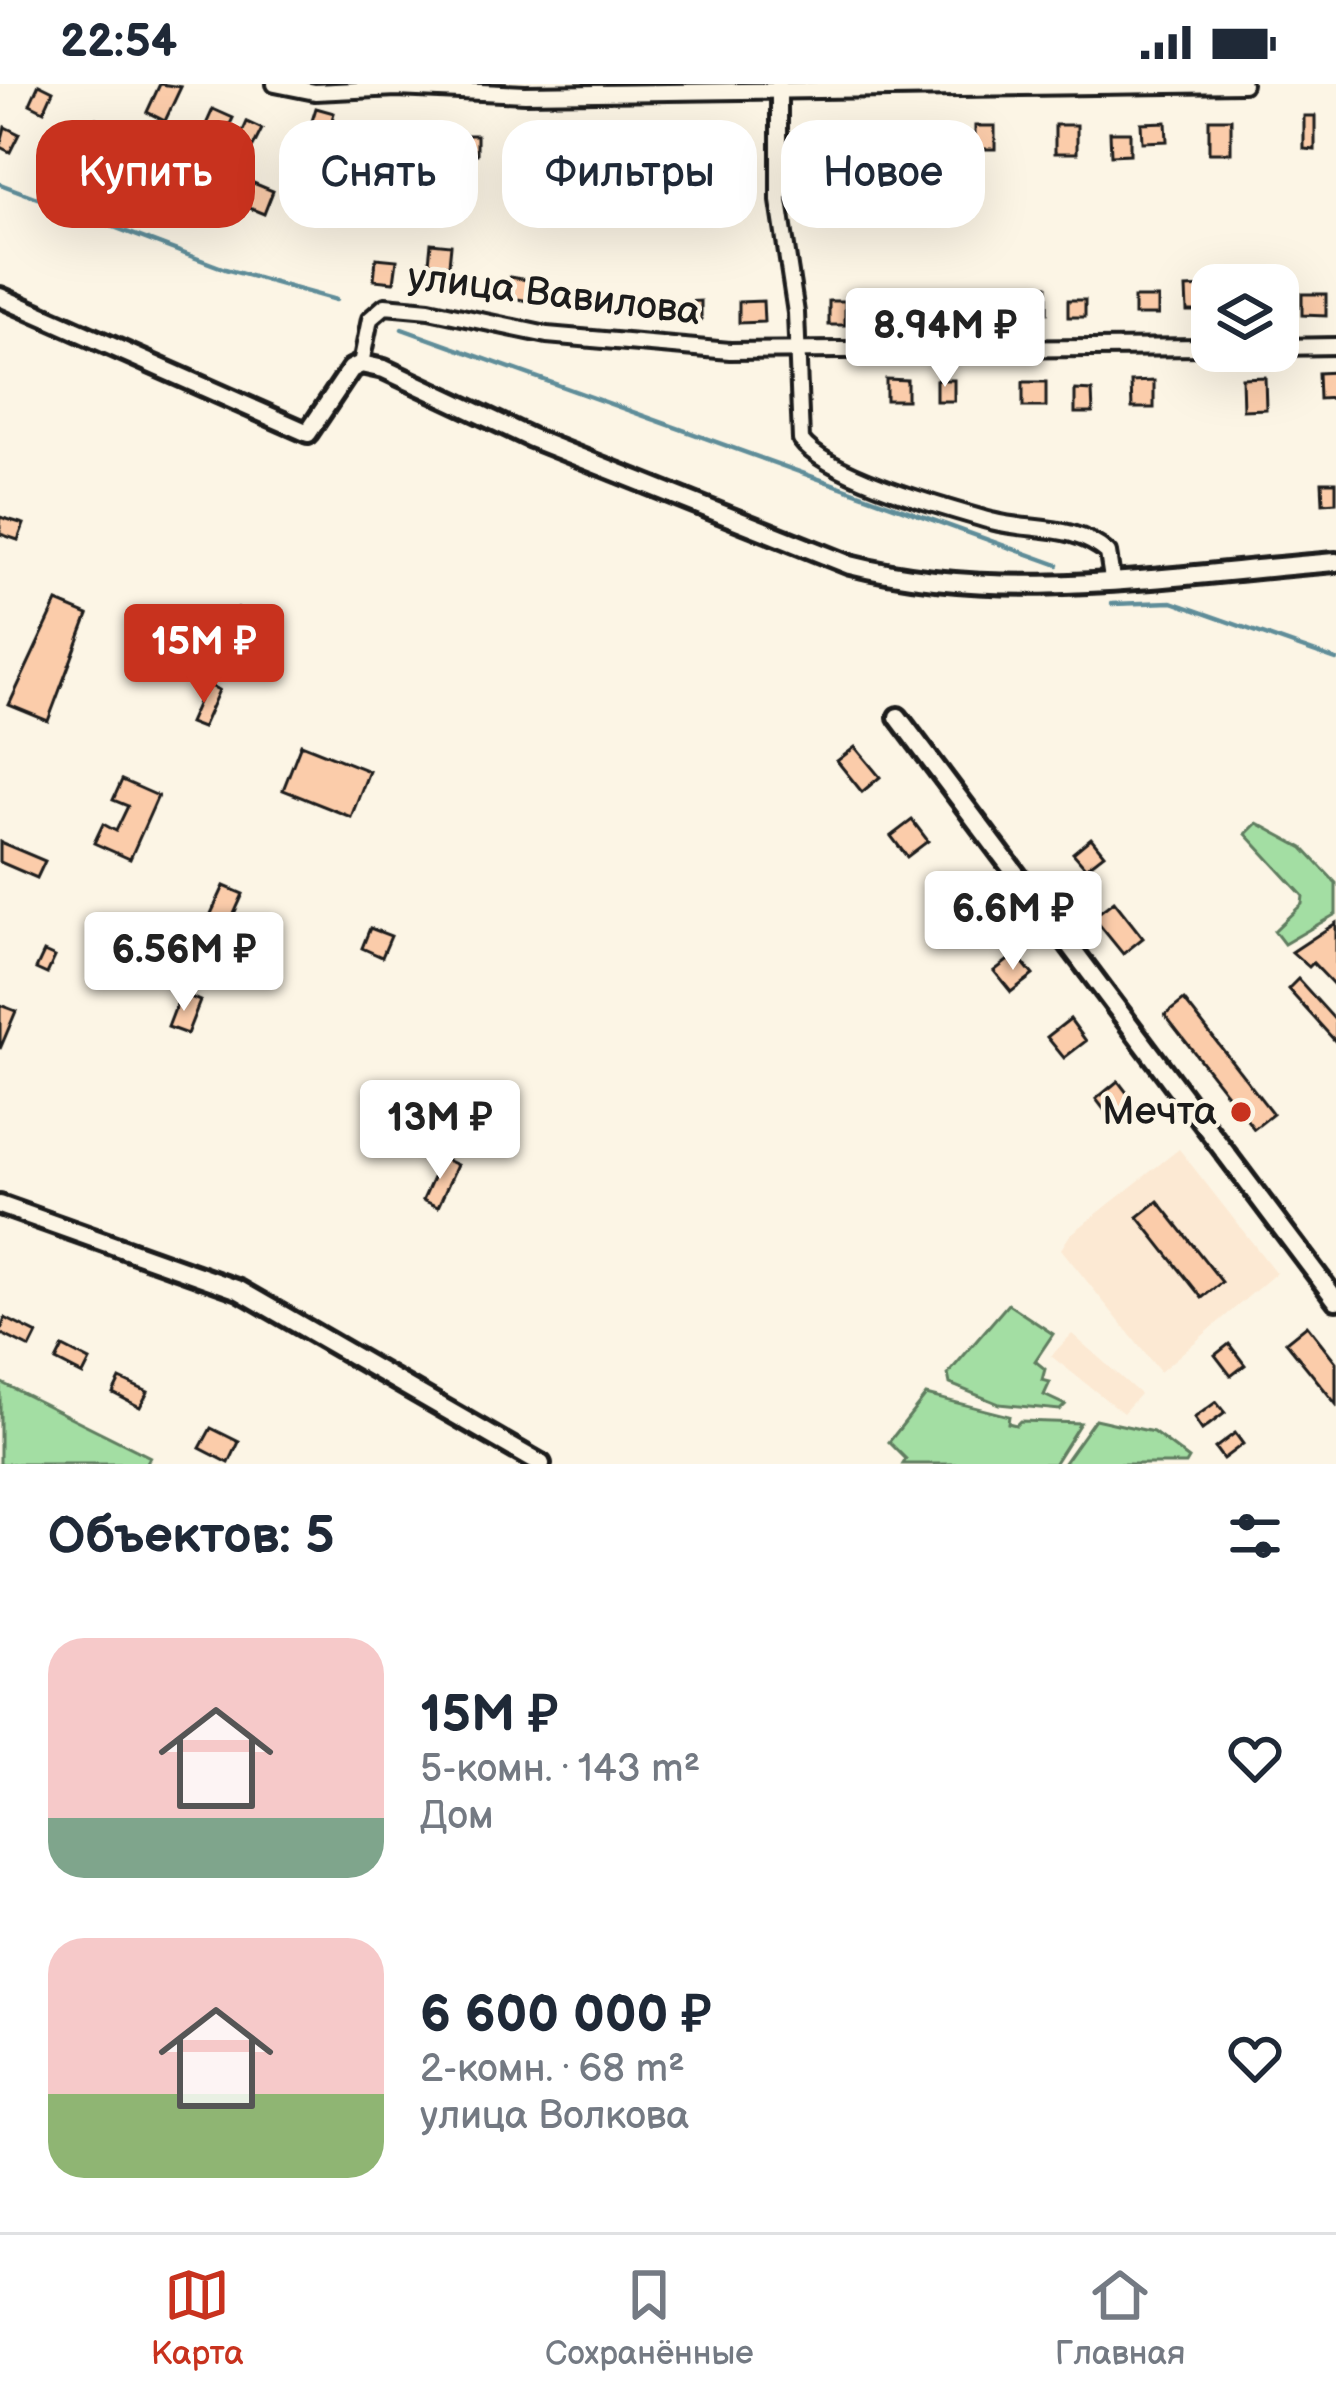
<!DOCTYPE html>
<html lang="ru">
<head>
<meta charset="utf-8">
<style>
  :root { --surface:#fff; --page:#f6f6f7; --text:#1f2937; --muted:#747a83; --line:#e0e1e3; --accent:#c8321e }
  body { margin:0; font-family:"Balsamiq Sans",sans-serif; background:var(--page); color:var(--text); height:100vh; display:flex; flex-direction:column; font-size:45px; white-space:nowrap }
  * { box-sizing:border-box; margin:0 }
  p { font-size:39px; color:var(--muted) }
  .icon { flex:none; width:66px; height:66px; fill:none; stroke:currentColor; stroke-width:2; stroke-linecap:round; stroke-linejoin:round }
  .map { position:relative; height:1380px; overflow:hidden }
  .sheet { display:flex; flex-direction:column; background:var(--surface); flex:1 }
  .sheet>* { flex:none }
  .top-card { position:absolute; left:36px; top:36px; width:1266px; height:108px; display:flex; gap:24px }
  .controls { position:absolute; left:1191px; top:180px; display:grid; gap:24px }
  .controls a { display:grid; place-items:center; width:108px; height:108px; border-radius:24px; background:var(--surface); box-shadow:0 12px 48px #0002; font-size:60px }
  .price { position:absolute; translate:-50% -102px; padding:0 27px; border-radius:12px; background:#fff; color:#222; font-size:39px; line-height:78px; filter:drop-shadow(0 3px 6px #0008) }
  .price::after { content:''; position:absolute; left:50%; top:72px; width:36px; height:27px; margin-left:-18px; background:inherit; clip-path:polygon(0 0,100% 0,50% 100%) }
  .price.on { background:var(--accent); color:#fff }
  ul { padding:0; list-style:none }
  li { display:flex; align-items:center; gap:36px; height:300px; padding:0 48px }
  li span { display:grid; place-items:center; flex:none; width:336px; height:240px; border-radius:36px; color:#555 }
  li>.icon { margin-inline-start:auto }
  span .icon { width:144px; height:144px; fill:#fffc; stroke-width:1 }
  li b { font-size:51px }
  h2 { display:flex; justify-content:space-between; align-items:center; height:144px; padding:0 48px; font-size:51px }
  .tag { padding:0 42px; border-radius:36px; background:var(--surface); box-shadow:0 12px 48px #0002; font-size:42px; line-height:108px }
  .tag.on { background:var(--accent); color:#fff }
  .status { display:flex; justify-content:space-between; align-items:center; height:84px; padding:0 60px; background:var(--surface); direction:ltr }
  .status svg { height:33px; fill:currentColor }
  .tab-bar { display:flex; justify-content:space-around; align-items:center; height:168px; border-top:3px solid var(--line); background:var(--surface); font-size:33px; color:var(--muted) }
  .tab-bar a { display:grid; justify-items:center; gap:6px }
  .tab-bar .on { color:var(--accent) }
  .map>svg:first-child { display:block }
  .built { fill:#fce9d3 }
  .green { fill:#a3dea3; stroke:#607d60; stroke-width:3 }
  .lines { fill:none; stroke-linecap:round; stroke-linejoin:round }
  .stream { stroke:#5f8d99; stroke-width:4.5 }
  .building { fill:#fbccaa; stroke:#1c1c1c; stroke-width:3 }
  .minor-casing { stroke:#1c1c1c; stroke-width:22 }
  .tertiary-casing { stroke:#1c1c1c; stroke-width:26 }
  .minor { stroke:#fcf5e5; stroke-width:14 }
  .tertiary { stroke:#fcf5e5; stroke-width:16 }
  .poi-dot { fill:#c8321e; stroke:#fcf5e5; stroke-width:4.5 }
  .labels { text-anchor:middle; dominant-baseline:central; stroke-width:9; stroke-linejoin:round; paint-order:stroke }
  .street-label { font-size:39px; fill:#1c1c1c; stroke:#fcf5e5 }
  .poi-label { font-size:39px; fill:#1c1c1c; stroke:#fcf5e5; text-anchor:end }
</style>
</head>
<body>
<div class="status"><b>22:54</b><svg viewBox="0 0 49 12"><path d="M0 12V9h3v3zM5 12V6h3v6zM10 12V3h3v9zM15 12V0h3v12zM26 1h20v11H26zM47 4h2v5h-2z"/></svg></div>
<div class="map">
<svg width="1336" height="1380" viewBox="0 0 1336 1380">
  <rect width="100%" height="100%" fill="#fcf5e5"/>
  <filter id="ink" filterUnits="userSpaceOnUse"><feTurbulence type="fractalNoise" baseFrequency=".00833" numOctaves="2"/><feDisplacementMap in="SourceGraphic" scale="24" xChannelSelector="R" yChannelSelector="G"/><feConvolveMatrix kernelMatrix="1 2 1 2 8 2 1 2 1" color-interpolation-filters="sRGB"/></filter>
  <g filter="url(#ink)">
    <g class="built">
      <polygon points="1179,1065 1276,1189 1160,1288 1061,1165 1070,1151"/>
      <polygon points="1072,1250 1140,1310 1123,1329 1051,1272"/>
    </g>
    <g class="green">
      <polygon points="1257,739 1303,764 1336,799 1336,830 1284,860 1274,847 1302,820 1303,812 1246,750"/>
      <polygon points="1008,1220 1053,1250 1035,1277 1045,1285 1042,1296 1050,1298 1044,1311 1065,1321 1060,1326 999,1320 950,1300 948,1290"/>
      <polygon points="0,1298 150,1373 146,1380 0,1380"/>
      <polygon points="926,1311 1009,1332 1008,1339 1016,1341 1020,1337 1080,1339 1054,1380 903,1380 906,1375 889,1358"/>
      <polygon points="1095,1335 1153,1348 1189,1375 1186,1380 1063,1380"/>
    </g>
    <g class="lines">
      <g class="stream">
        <polyline points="0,100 225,185 336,216"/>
        <polyline points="402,245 1058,481"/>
        <polyline points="1112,520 1172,518 1336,576"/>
      </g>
    </g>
    <g class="building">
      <polygon points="39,0 53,7 44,27 30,20"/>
      <polygon points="160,0 181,3 165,37 147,28"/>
      <polygon points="316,24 334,29 329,46 311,40"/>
      <polygon points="213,25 233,34 224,53 204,45"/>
      <polygon points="1304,32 1315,32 1315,66 1304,65"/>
      <polygon points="96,34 115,43 107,61 88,52"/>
      <rect x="1209" y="35" width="22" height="34"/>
      <polygon points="247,38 262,45 253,63 239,56"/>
      <polygon points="1166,38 1167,57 1142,58 1141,39"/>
      <rect x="1055" y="41" width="22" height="28"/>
      <rect x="975" y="42" width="20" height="23"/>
      <polygon points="5,43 19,50 10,68 0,63"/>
      <polygon points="685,43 702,43 702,65 686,65"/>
      <polygon points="541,46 541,66 522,66 522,47"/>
      <polygon points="588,47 588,69 569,70 569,48"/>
      <polygon points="1110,48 1130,48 1130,70 1111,71"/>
      <rect x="458" y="51" width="19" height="19"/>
      <rect x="619" y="51" width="17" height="19"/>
      <rect x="365" y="60" width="29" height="23"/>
      <polygon points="302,61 320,67 314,89 295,86"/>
      <polygon points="235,62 252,70 245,83 229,75"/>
      <polygon points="158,65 175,72 167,90 150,82"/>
      <polygon points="251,98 273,107 264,130 242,121"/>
      <polygon points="129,100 150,110 141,128 121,119"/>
      <polygon points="431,159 451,161 449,181 429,179"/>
      <polygon points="376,174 397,176 394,198 374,196"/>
      <polygon points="510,193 545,199 541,219 506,213"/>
      <rect x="1034" y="202" width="13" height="27"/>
      <polygon points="1209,203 1210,227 1187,227 1186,204"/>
      <polygon points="1302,210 1326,210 1326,232 1302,231"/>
      <polygon points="923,213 943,213 944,237 924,237"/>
      <rect x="1134" y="214" width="24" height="17"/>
      <rect x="1068" y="216" width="17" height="17"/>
      <polygon points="701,217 701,236 681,237 681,218"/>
      <polygon points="763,217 764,238 739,239 739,218"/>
      <rect x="829" y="217" width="16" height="24"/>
      <rect x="888" y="217" width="25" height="24"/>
      <polygon points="1336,288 1336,314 1319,315 1318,289"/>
      <polygon points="1265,293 1266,325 1243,326 1242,294"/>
      <polygon points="886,295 907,296 907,316 886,316"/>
      <rect x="936" y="296" width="18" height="21"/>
      <polygon points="1154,297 1154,324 1132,324 1131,298"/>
      <rect x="1023" y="298" width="23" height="25"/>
      <polygon points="1075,306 1092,307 1093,329 1075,329"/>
      <polygon points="1322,398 1336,398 1336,418 1323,419"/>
      <polygon points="0,433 24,440 18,456 0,450"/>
      <polygon points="57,518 88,531 48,637 9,621"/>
      <polygon points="238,524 261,534 238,589 215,580"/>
      <polygon points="206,600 219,606 202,644 189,639"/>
      <polygon points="301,660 369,687 351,733 283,706"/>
      <polygon points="855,663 880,693 862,708 837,677"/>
      <polygon points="122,696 158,712 130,775 94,759 103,740 116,747 128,722 113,716"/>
      <polygon points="912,736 928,757 907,773 891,752"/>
      <polygon points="1091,754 1104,770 1086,784 1073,769"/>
      <polygon points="0,758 45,777 37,794 0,778"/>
      <polygon points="1084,790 1093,802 1079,813 1070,801"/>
      <polygon points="224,802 243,810 228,843 209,834"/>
      <polygon points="966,804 982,825 960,842 944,821"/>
      <polygon points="1114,817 1143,854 1123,870 1093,833"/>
      <polygon points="1336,839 1336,903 1313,879 1309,883 1292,868"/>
      <polygon points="370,844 391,852 382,873 362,864"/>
      <polygon points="44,868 55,873 47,890 36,885"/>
      <polygon points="1016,870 1033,891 1011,908 994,887"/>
      <polygon points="1298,895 1336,937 1336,958 1288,905"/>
      <polygon points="181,909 200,917 187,950 168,943"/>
      <polygon points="1184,916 1273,1030 1254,1045 1165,931"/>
      <polygon points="0,921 16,927 0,965"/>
      <polygon points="1070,935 1086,957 1064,974 1047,953"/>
      <polygon points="1118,997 1134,1018 1112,1036 1096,1015"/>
      <polygon points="442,1074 457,1081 438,1123 423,1116"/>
      <polygon points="1158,1117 1222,1198 1202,1214 1138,1133"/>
      <polygon points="5,1234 37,1250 30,1264 0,1249"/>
      <polygon points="1307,1241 1336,1278 1336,1320 1286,1258"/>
      <polygon points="1229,1260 1245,1281 1231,1292 1215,1271"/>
      <polygon points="63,1263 90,1277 83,1291 56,1277"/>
      <polygon points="120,1295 148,1308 140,1323 113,1309"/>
      <polygon points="1216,1318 1225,1329 1202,1346 1194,1334"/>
      <polygon points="211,1344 239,1358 229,1379 200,1364"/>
      <polygon points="1235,1349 1243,1360 1223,1375 1215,1364"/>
    </g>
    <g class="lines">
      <g class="minor-casing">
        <g id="minor">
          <polyline points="275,0 315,8 397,4 525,10 1243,0"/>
          <path d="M779,0v117l17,112 5,127c26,36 145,68 190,81 42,11 82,2 117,32l4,26"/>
          <polyline points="1278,263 1336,262"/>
          <polyline points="361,280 370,235 385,222 429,226 547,251 730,267 1212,263"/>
        </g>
      </g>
      <g class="tertiary-casing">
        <g id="tertiary">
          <path d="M0,213l308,136 43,-64 10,-5 23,5 147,69 319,127c157,40 327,9 486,-3"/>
          <polyline points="898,633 1336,1216"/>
          <polyline points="0,1121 239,1206 541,1380"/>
        </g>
      </g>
      <use href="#minor" class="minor"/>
      <use href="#tertiary" class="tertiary"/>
    </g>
  </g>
  <circle class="poi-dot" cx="1241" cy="1028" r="12"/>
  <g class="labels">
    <g class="street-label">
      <text transform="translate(554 211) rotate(7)">улица Вавилова</text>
    </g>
    <g class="poi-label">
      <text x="1217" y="1028">Мечта</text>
    </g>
  </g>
</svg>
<div class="controls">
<a><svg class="icon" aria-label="layers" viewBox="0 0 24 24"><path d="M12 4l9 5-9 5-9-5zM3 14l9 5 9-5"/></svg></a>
</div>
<b class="price" style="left:945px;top:306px">8.94M ₽</b>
<b class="price on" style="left:204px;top:622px">15M ₽</b>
<b class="price" style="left:1013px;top:889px">6.6M ₽</b>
<b class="price" style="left:184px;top:930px">6.56M ₽</b>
<b class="price" style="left:440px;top:1098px">13M ₽</b>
<div class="top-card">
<a class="tag on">Купить</a>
<a class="tag">Снять</a>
<a class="tag">Фильтры</a>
<a class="tag">Новое</a>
</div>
</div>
<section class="sheet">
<h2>Объектов: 5<svg class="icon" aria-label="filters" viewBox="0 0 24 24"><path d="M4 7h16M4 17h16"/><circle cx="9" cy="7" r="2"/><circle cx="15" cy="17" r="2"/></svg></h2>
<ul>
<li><span style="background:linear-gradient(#f6c9c9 75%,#7fa58c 0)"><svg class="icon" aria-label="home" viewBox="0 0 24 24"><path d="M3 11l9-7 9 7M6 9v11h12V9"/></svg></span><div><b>15M ₽</b><p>5-комн. · 143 m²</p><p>Дом</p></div><svg class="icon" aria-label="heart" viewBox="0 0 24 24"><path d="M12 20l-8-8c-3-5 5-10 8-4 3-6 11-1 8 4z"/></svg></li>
<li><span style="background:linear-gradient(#f6c9c9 65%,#8fb573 0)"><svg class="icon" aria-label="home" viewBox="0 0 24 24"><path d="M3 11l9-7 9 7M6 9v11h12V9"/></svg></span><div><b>6 600 000 ₽</b><p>2-комн. · 68 m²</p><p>улица Волкова</p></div><svg class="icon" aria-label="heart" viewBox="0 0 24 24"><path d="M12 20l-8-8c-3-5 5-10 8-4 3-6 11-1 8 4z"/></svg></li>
</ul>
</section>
<nav class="tab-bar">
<a class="on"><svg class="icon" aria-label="map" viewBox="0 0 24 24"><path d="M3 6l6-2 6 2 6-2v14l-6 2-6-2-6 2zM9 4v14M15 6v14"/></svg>Карта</a>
<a><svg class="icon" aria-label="saved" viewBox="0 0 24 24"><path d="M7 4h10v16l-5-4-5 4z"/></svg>Сохранённые</a>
<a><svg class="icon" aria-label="home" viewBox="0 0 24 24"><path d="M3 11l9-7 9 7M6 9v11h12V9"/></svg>Главная</a>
</nav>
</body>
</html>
